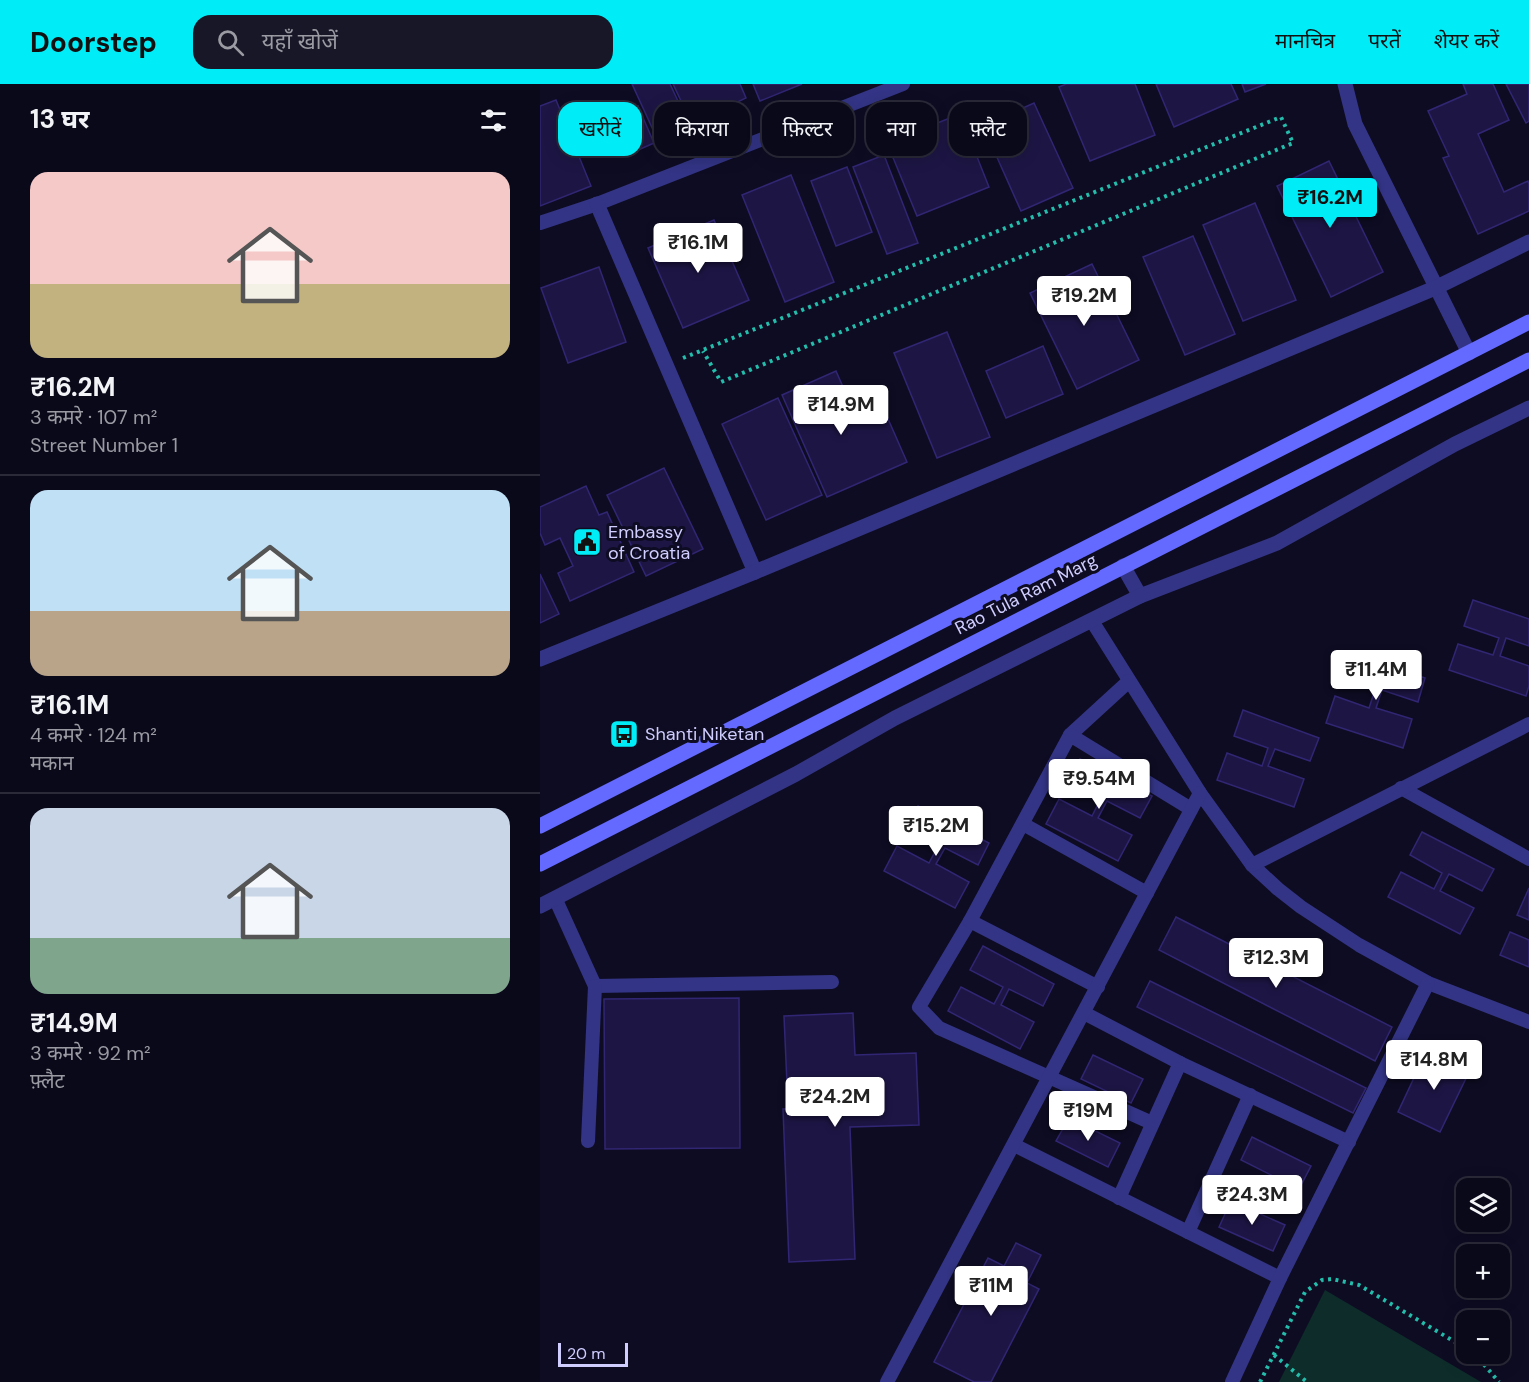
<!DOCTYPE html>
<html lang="hi">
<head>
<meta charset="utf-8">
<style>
  :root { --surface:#0a091a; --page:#181727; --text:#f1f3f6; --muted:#999aa2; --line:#2a2a39; --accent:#00edf8 }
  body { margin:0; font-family:"DM Sans","Noto Sans Devanagari",sans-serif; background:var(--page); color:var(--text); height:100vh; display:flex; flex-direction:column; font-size:22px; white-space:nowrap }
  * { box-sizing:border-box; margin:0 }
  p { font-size:20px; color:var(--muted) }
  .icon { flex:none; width:33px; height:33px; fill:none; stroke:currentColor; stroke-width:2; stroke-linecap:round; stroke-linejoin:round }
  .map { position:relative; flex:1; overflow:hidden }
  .side { display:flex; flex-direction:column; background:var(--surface); width:540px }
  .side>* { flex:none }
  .guide { position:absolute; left:18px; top:18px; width:570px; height:54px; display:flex; gap:12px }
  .tools { position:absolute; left:916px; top:1094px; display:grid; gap:12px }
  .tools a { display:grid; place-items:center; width:54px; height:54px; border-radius:12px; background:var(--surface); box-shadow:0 3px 15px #0003,0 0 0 2px var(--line); font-size:30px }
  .scale { position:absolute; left:18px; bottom:15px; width:70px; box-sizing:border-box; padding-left:6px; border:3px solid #d0cdff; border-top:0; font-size:16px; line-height:21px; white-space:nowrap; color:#d0cdff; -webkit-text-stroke:4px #0e0c23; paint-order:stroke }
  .price { position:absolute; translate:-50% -51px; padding:0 14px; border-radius:6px; background:#fff; color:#222; font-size:20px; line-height:39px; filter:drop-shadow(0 2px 3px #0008) }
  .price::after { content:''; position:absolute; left:50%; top:36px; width:18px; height:14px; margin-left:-9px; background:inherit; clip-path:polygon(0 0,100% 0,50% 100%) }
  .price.active { background:var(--accent); color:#111 }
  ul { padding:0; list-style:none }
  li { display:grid; align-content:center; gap:12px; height:318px; padding:0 30px }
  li+li { border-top:2px solid var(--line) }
  li span { display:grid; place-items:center; height:186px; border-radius:18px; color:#555 }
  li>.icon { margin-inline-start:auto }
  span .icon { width:108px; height:108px; fill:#fffc; stroke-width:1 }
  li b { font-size:26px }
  h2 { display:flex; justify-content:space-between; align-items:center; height:72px; padding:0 30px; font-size:26px }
  .pill { padding:0 21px; border-radius:18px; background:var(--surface); box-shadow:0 3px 15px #0003,0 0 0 2px var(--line); font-size:21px; line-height:54px }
  .pill.active { background:var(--accent); color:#111 }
  header { display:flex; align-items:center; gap:36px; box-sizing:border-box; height:84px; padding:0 30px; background:var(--accent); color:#111 }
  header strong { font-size:28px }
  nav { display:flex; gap:33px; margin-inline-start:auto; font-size:21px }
  .search { width:420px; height:54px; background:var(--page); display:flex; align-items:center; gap:15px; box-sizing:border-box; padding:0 21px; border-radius:18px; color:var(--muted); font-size:22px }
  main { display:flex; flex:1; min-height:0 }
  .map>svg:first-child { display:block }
  .green { fill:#0e2d2a }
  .building { fill:#1d1645; stroke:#312673; stroke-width:1.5 }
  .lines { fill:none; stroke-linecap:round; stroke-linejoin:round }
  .path { stroke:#24bcaa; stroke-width:4; stroke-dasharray:3 4.5; stroke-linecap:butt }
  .service { stroke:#333485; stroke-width:14 }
  .minor { stroke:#333485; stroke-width:15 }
  .secondary { stroke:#6469ff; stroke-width:15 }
  .labels { text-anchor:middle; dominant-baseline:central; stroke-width:6; stroke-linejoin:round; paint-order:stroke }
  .poi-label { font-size:18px; fill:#d0cdff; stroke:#0e0c23; text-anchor:start }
  .street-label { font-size:18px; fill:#d0cdff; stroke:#0e0c23 }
</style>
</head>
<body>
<header>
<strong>Doorstep</strong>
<div class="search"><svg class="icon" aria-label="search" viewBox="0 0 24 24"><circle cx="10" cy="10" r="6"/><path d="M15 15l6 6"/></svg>यहाँ खोजें</div>
<nav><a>मानचित्र</a><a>परतें</a><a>शेयर करें</a></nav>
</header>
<main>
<section class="side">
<h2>13 घर<svg class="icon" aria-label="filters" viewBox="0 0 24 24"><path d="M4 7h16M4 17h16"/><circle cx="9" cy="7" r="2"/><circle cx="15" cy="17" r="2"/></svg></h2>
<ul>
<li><span style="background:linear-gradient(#f6c9c9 60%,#c2b280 0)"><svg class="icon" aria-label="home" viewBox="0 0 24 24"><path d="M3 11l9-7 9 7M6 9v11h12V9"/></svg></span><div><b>₹16.2M</b><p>3 कमरे · 107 m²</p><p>Street Number 1</p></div></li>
<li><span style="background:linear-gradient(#bfe0f5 65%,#b9a48a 0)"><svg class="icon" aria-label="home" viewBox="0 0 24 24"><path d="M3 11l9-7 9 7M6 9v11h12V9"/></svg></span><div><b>₹16.1M</b><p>4 कमरे · 124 m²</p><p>मकान</p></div></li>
<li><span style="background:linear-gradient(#c9d6e8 70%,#7fa58c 0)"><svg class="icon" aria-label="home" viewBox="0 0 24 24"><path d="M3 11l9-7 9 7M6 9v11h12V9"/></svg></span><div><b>₹14.9M</b><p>3 कमरे · 92 m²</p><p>फ़्लैट</p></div></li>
</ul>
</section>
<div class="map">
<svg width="989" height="1298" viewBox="0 0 989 1298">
  <rect width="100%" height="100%" fill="#0e0c23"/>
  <polygon class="green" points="785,1206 941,1298 739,1298"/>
  <g class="building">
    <polygon points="92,0 130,0 152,47 120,61"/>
    <polygon points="133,0 200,0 206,14 152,40"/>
    <polygon points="213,0 262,0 220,17"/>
    <polygon points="526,0 595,0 615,51 550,77 519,3"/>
    <polygon points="616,0 691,0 698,15 634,43"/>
    <polygon points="702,0 726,0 705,8"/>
    <polygon points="923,0 953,0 969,36 938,50 964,108 988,97 989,100 989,127 938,150 903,74 909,72 888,27 927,10"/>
    <polygon points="966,0 989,0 989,37 986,39"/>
    <polygon points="16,16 51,102 0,122 0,22"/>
    <polygon points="494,19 533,104 481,127 443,42"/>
    <polygon points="98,22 114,59 82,73 65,36"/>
    <polygon points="420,30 449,103 377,132 347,59"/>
    <polygon points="344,71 378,159 347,170 313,83"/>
    <polygon points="789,77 843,188 791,213 737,102"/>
    <polygon points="307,83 332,148 296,162 271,97"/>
    <polygon points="251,91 294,198 245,218 202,111"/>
    <polygon points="715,119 756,216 703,237 663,141"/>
    <polygon points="174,136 209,216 143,244 108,164"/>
    <polygon points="653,152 695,250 645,271 603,173"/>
    <polygon points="552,180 599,276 537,305 490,209"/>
    <polygon points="59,183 86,258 28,279 1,204"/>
    <polygon points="407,248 450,353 397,374 354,269"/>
    <polygon points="503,262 523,310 466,334 446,287"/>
    <polygon points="296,287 319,339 345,328 367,378 287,413 242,311"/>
    <polygon points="238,314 282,411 226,436 182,340"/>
    <polygon points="124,384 163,465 106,492 67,411"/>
    <polygon points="46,402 59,431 67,428 94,488 30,517 18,489 33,482 20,454 5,461 0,449 0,423"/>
    <polygon points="0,490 19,530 0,539"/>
    <polygon points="933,516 989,535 989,562 966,554 960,572 989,582 989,602 986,612 909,586 918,560 953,571 959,554 924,542"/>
    <polygon points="809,569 885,594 878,618 842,606 836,624 872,635 863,664 786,639 795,612 829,624 835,606 800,595"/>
    <polygon points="703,626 779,654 770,677 735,665 728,682 764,695 754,723 677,696 687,669 722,682 728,664 694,652"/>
    <polygon points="540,675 612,712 600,734 567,717 558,734 592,751 578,777 506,740 519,715 552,732 560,716 528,698"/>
    <polygon points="378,722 449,759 438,781 405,764 396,780 429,798 415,824 344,787 357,762 389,779 398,762 365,746"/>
    <polygon points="882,748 954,785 942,807 909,790 900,807 934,824 920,850 848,813 861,788 894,805 902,789 870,771"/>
    <polygon points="989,804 989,836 977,831"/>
    <polygon points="636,833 852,943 835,977 619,866"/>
    <polygon points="970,848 989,856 989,883 960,871"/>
    <polygon points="443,862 514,900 503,922 469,905 461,921 494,938 480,965 408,927 421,903 454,920 463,903 430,886"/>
    <polygon points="610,897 826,1004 813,1029 597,923"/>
    <polygon points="199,914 200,1064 65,1065 64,915"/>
    <polygon points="313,929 315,971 376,969 379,1041 310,1043 315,1175 249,1178 243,1025 281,1023 280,999 247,1000 244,932"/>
    <polygon points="887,966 930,986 900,1048 858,1028"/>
    <polygon points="553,971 603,995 591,1019 541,995"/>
    <polygon points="529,1034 580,1059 568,1083 516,1057"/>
    <polygon points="712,1053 771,1082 759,1105 701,1076"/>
    <polygon points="691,1117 745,1141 733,1167 679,1143"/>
    <polygon points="476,1159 501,1171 487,1199 499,1205 451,1298 434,1298 394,1278 448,1174 464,1182"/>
  </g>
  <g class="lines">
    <g class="path">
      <polyline points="143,274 741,33 753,59 181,298 163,267"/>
      <polyline points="934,1269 959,1298"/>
      <polyline points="734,1271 767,1298"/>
      <polyline points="720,1298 765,1208 782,1196 792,1195 819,1201 927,1265"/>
    </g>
    <g class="service">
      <polyline points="0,139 57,120 363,0"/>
      <polyline points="552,537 660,709 712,781 738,805 761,823 819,861 888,899 989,938"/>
      <polyline points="530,651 589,597"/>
      <polyline points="861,704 989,775"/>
      <polyline points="483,740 607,809"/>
      <polyline points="712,781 989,640"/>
      <polyline points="15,814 55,902 292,898"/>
      <polyline points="430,837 379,923 399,944 612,1039"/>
      <polyline points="558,903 430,837 530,651 651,725"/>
      <polyline points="544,929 640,979 809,1058"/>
      <polyline points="48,1057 55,902"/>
      <polyline points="474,1061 740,1194"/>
      <polyline points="579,1114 640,979"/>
      <polyline points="648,1148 710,1011"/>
      <polyline points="347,1298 660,709"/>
      <polyline points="692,1298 740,1194 888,899"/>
    </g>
    <g class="minor">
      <polyline points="805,0 815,40 929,269"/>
      <polyline points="57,120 215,488"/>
      <polyline points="583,482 600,512"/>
      <polyline points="0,575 215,488 895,204 989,158"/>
      <polyline points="0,822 256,690 355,634 600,512 737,459 915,360 989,324"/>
    </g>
    <g class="secondary">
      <polyline points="0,742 989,238"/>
      <polyline points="0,780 989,276"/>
    </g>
  </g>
  <defs>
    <g id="civic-square" transform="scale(1.5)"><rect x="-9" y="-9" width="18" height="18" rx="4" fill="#00edf8" stroke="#0e0c23"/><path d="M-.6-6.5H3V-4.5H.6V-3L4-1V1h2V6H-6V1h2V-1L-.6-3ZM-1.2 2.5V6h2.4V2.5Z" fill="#111"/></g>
    <g id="bus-square" transform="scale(1.5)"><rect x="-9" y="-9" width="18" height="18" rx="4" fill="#00edf8" stroke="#0e0c23"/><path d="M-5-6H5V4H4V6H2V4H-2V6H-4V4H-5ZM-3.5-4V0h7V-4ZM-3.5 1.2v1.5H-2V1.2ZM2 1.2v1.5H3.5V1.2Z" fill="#111"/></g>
  </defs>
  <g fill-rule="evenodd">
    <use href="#civic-square" x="47" y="458"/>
    <use href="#bus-square" x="84" y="650"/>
  </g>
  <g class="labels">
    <g class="poi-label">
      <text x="68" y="448">Embassy<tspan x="68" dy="21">of Croatia</tspan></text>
      <text x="105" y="650">Shanti Niketan</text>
    </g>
    <g class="street-label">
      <text transform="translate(486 510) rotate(-27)">Rao Tula Ram Marg</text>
    </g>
  </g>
</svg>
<div class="tools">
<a><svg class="icon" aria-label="layers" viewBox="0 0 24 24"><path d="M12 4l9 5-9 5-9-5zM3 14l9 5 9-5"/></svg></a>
<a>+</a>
<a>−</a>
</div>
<div class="scale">20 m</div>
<b class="price active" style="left:790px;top:145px">₹16.2M</b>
<b class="price" style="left:158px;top:190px">₹16.1M</b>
<b class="price" style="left:544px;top:243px">₹19.2M</b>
<b class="price" style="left:301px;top:352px">₹14.9M</b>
<b class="price" style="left:836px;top:617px">₹11.4M</b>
<b class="price" style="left:559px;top:726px">₹9.54M</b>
<b class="price" style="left:396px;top:773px">₹15.2M</b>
<b class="price" style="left:736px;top:905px">₹12.3M</b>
<b class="price" style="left:894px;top:1007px">₹14.8M</b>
<b class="price" style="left:295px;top:1044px">₹24.2M</b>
<b class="price" style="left:548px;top:1058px">₹19M</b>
<b class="price" style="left:712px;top:1142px">₹24.3M</b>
<b class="price" style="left:451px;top:1233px">₹11M</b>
<div class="guide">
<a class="pill active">खरीदें</a>
<a class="pill">किराया</a>
<a class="pill">फ़िल्टर</a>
<a class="pill">नया</a>
<a class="pill">फ़्लैट</a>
</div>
</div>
</main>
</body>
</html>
